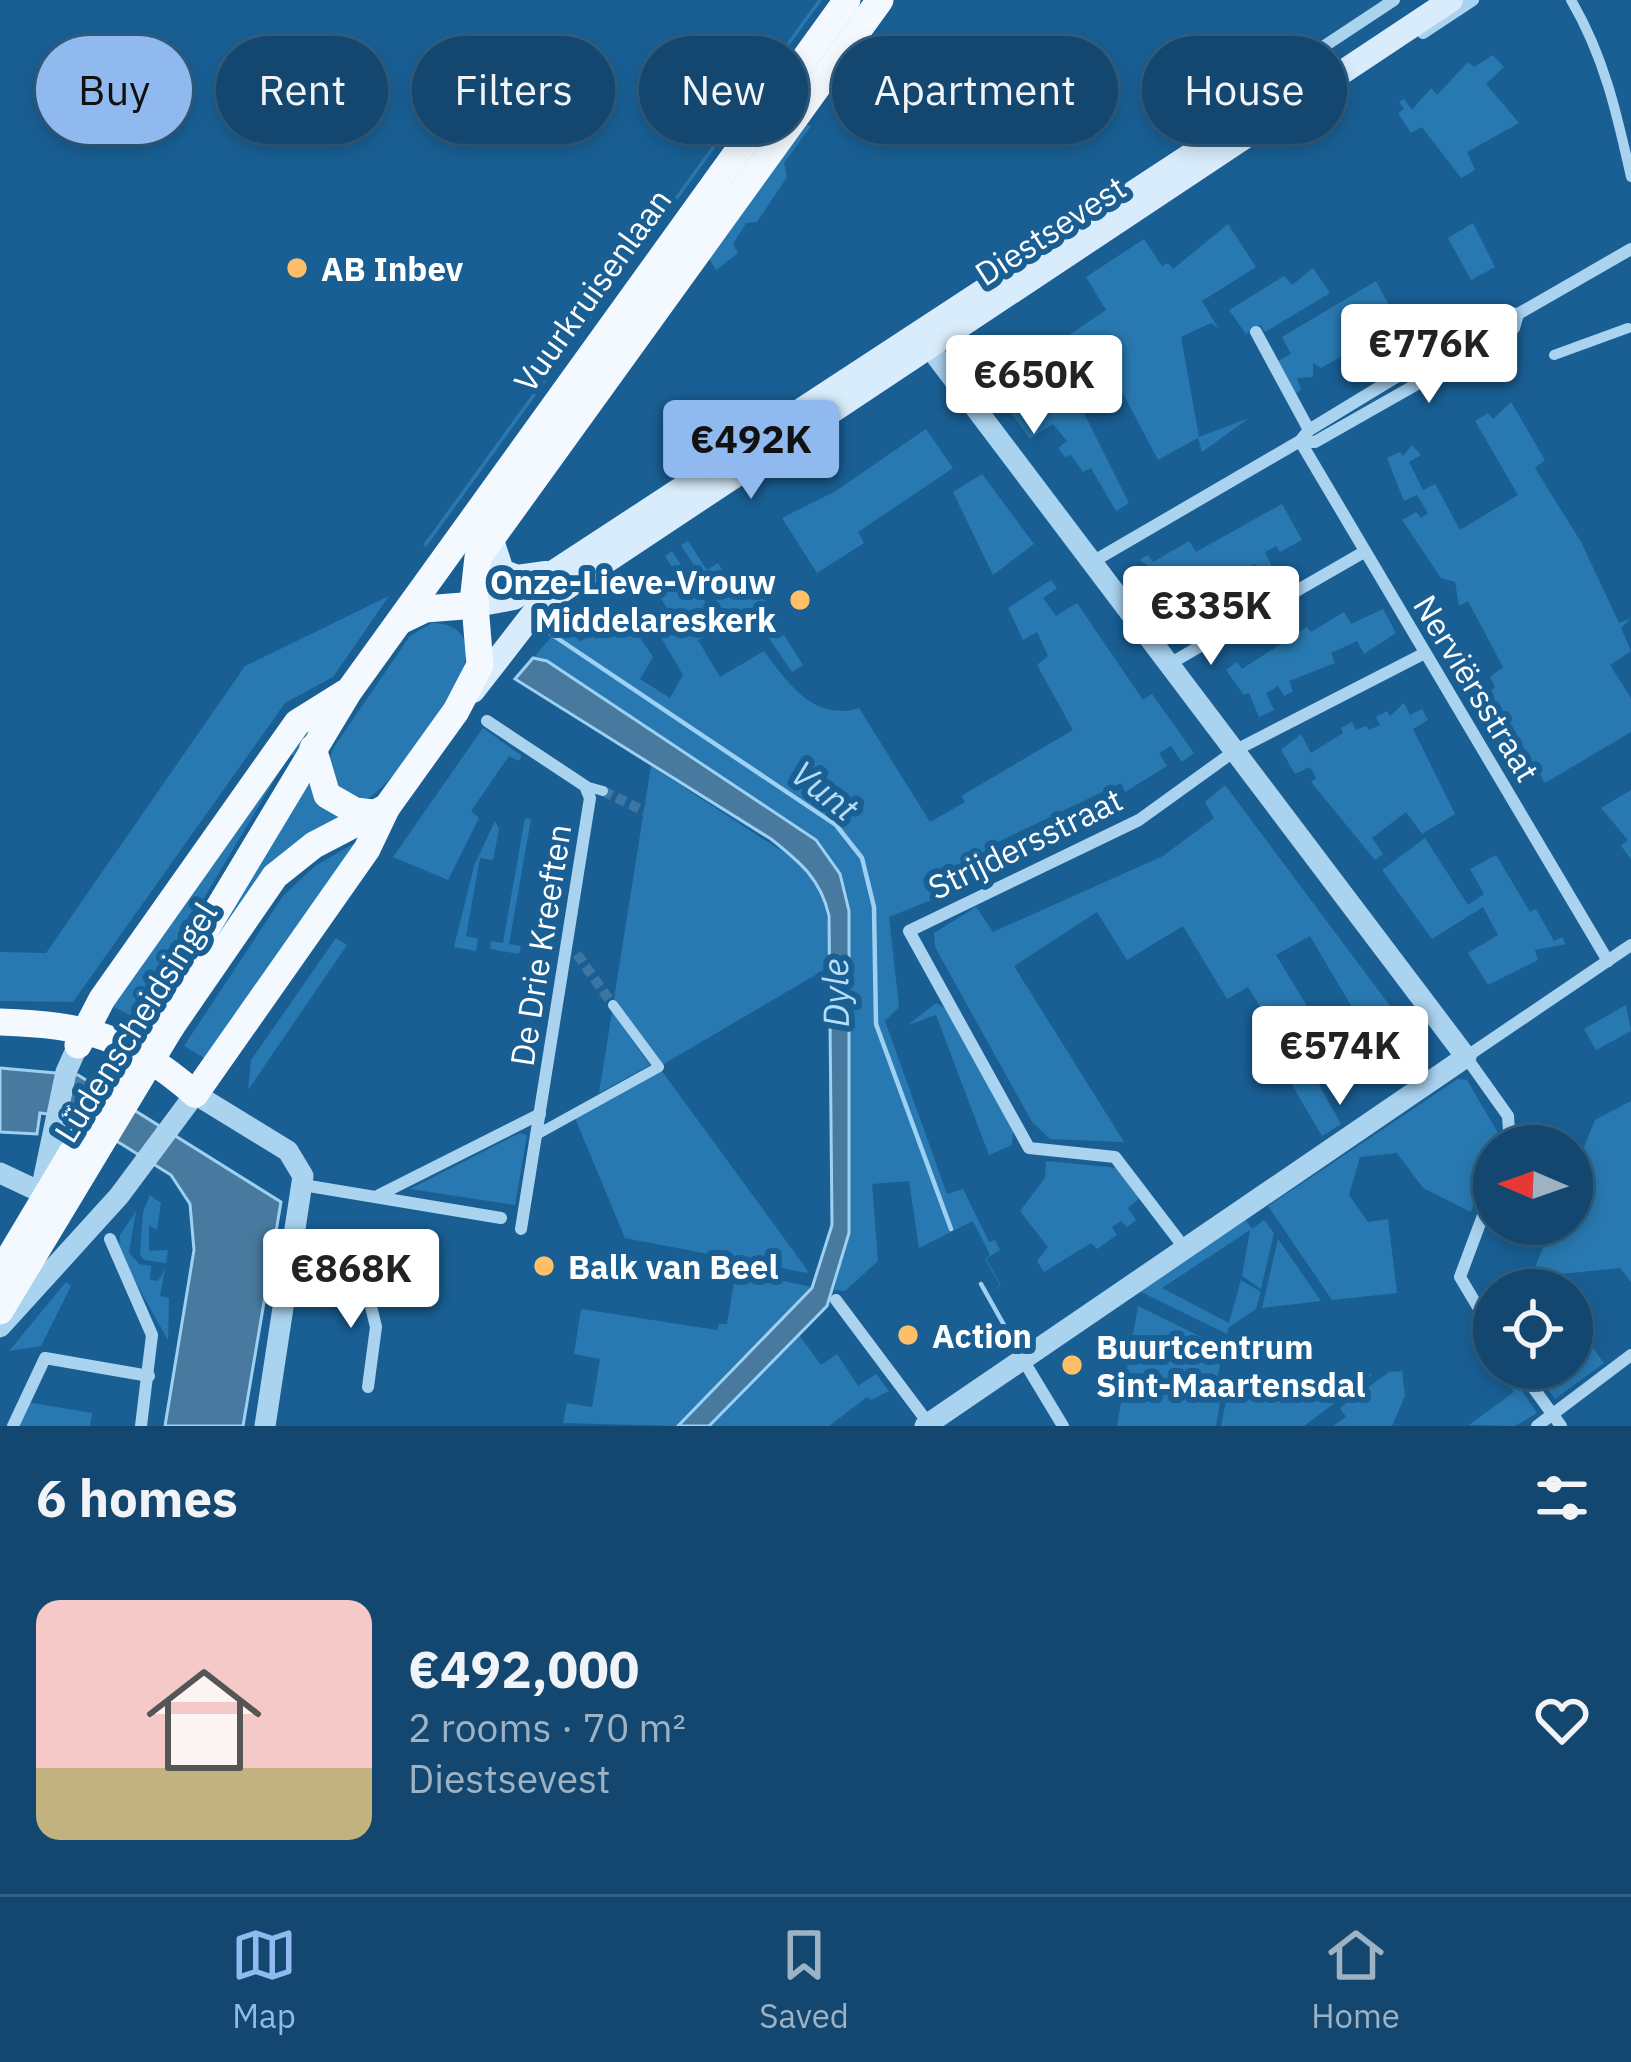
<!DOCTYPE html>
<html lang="en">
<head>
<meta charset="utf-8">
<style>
  :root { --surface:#13476f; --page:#205177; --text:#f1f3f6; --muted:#9db2c3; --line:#325f82; --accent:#90b9f0 }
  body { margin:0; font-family:"IBM Plex Sans",sans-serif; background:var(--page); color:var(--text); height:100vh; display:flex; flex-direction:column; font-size:45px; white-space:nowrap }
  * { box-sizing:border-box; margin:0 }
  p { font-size:39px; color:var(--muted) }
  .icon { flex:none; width:66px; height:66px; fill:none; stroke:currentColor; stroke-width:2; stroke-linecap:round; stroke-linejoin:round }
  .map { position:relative; height:1426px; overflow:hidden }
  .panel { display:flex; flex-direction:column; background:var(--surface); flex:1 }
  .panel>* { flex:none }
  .top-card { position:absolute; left:36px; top:36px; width:1560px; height:108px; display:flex; gap:24px }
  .needle { width:78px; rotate:272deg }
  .fabs { position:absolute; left:1473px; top:1125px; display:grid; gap:24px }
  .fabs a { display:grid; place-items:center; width:120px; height:120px; border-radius:50%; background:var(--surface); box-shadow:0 6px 18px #0003,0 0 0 3px var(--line); font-size:60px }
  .price { position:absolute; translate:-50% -102px; padding:0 27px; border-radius:12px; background:#fff; color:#222; font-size:39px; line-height:78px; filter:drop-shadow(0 3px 6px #0008) }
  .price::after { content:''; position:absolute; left:50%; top:72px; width:36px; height:27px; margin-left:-18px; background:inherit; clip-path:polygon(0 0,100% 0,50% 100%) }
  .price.active { background:var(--accent); color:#111 }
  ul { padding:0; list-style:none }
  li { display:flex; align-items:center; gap:36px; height:300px; padding:0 36px }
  li span { display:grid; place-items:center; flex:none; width:336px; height:240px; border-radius:24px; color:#555 }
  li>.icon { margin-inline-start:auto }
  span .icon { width:144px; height:144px; fill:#fffc; stroke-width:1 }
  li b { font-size:51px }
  h2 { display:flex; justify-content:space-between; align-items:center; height:144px; padding:0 36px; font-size:51px }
  .pill { padding:0 42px; border-radius:54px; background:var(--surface); box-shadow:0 6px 18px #0003,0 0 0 3px var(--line); font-size:42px; line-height:108px }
  .pill.active { background:var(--accent); color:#111 }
  .menu { display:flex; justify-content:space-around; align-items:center; height:168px; border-top:3px solid var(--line); background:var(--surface); font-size:33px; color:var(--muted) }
  .menu a { display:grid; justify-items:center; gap:6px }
  .menu .active { color:var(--accent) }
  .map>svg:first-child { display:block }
  .green { fill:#2879b1 }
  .water { fill:#487a9f; stroke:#9dd0f2; stroke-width:3 }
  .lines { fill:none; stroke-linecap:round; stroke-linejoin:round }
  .stream { stroke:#9dd0f2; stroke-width:4.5 }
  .pedestrian-tunnel { stroke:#3c77a4; stroke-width:10; stroke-dasharray:10 5; stroke-linecap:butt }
  .pedestrian { stroke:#aad3f0; stroke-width:10 }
  .minor { stroke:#aad3f0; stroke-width:12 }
  .tertiary { stroke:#aad3f0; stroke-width:21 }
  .secondary { stroke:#d8ecfb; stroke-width:24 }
  .primary { stroke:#f3f9ff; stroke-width:27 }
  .primary-bridge { stroke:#f3f9ff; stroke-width:27 }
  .poi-dot { fill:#ffbf69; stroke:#195f94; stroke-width:4.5 }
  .labels { text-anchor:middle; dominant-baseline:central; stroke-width:12; stroke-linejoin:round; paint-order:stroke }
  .street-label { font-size:33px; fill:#fff; stroke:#195f94 }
  .poi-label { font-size:33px; font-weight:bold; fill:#fff; stroke:#195f94; text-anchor:start }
  .water-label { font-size:36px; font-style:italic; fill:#b6ddf7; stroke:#195f94 }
</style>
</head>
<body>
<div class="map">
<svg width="1631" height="1426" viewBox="0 0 1631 1426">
  <rect width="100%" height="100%" fill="#195f94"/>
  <g class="green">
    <polygon points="818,0 822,0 426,547 423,545"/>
    <polygon points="1493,55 1504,67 1486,84 1519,123 1467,152 1475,170 1461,178 1422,127 1411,133 1398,113 1404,109 1399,102 1404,99 1412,110 1431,88 1437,95 1468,62 1474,67"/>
    <polygon points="804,123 811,126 784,163 787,177 757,222 746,223 733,244 738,253 716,270 707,255"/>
    <polygon points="1473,223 1495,267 1471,280 1448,238"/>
    <polygon points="1228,224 1256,267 1202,301 1218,328 1211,323 1181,337 1199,437 1249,418 1202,452 1198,438 1158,460 1119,386 1087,407 1083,411 1129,503 1116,511 1091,468 1083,472 1071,455 1065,457 1058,448 1067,441 1053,424 1030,439 988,381 999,374 1004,380 1038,358 1044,365 1059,354 1054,345 1106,310 1086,277 1144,239 1162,266 1168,263 1173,269"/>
    <polygon points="1313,268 1330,293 1265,332 1260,325 1246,334 1229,310 1284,276 1292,285"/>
    <polygon points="1376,281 1399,324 1321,368 1313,363 1313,377 1297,378 1301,390 1296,393 1278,361 1291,354 1282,337"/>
    <polygon points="1511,402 1545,460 1535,468 1581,542 1619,623 1631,618 1621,628 1631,651 1610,665 1631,698 1631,732 1545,783 1490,692 1495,687 1490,677 1503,667 1468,601 1459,606 1455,582 1441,578 1402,520 1416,512 1421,518 1428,513 1417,495 1404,501 1387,458 1400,452 1403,456 1412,445 1421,455 1409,462 1423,490 1435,484 1460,530 1518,495 1475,421 1488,413 1493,419"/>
    <polygon points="926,429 953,468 858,532 864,543 817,573 782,518 834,492"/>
    <polygon points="982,474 1034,544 993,575 953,492"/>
    <polygon points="1282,504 1302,540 1280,552 1276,546 1265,552 1272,567 1261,573 1256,564 1223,578 1230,592 1206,606 1211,586 1188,606 1163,575 1139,560 1148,555 1153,562 1189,541 1196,552"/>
    <polygon points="688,541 707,570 718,563 737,593 751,580 779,620 769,628 777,639 784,635 803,665 792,672 752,613 729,620 681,545"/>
    <path d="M672,551l49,75 -2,12 -10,-3 -11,5 22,37 44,-26c24,32 50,71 95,57l71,114 35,-20 -4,-6 112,-66 -36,-65 11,-9 -11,-24 -14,8 -15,-32 43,-28 6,8 -14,10 13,18 21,-13 66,97 9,-6 42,59 -12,9 -11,-16 -12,7 8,13 -42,26 -4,-9 -123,59 11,27 -120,48 10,90 -14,14 62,173 16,-5 26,53 6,-2 5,10 -14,9 15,26 -21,14 20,-14 -15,-26 5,-4 -17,-34 -54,27 -10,-67 -37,3 6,77 -33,30 -11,-1 15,-57v-321l-9,-38 -293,-213 -14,-3 32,-37 15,21 11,-8 4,5 32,-21 26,39 -13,22 30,19 13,-23 -30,-51 17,-11 -17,-27 22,-14 -10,-16z"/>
    <polygon points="389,596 333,677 285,703 73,1002 0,1001 0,952 46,953 245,666"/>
    <polygon points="1383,609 1396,633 1364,654 1357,641 1331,653 1335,663 1289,681 1293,691 1284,696 1278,686 1266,693 1274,710 1259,717 1249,693 1244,695 1226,670 1237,662 1242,669 1307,627 1311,632 1344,612 1351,624"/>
    <path d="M432,623c100,4 -49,173 -66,176 -13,2 -23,-8 -33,-15l-4,-25 5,-12 76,-111z"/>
    <polygon points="1404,703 1410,715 1422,709 1428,720 1413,729 1455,814 1422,834 1406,812 1372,838 1383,854 1375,860 1311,782 1316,778 1310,767 1295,774 1281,750 1301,734 1311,753 1343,733 1341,728 1352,722 1356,730 1366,726 1369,730 1380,725 1376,717 1387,711 1390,716"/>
    <polygon points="318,719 295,756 291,754 285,762 133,1017 112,1006 282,757"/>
    <polygon points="483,728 522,756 519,761 509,756 471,811 479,818 448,880 393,857"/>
    <path d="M651,766l154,100c25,33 24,61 24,101l-167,98 -48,-66z"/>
    <polygon points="306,778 314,795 340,816 176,999"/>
    <polygon points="1225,785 1411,1034 1388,1049 1384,1043 1376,1048 1310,936 1276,955 1325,1036 1336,1031 1352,1059 1317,1081 1341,1124 1322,1136 1263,1036 1274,1029 1248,987 1227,999 1183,926 1127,960 1097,912 1014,966 1124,1142 1050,1139 1032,1122 935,947 934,933 976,907 993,932 1163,856 1214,818 1205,802"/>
    <polygon points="1631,790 1631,859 1621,846 1628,840 1601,808"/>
    <polygon points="525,818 531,819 509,944 521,946 519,954 490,949 491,941 503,943"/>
    <polygon points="495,821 499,829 493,860 480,858 466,936 478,939 476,951 454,947 474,866"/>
    <polygon points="365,837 209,1061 184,1046 283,896 315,866"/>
    <polygon points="1425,838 1468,905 1484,894 1470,869 1496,855 1530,912 1536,909 1554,941 1562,937 1566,944 1535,950 1538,960 1488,985 1468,953 1498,935 1483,907 1432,939 1382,870"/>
    <polygon points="336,938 347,945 248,1090 251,1060"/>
    <polygon points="936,1003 947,1009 1013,1131 1012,1145 989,1155 936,1015 908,1025"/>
    <polygon points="1626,1005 1631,1031 1596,1050 1584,1029"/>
    <polygon points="612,1012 650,1065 599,1093"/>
    <polygon points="661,1070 808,1271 807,1273 625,1238 575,1118"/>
    <polygon points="1458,1079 1467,1080 1498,1133 1471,1212 1423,1188 1397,1153 1360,1157 1349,1195 1368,1222 1388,1219 1397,1293 1332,1300 1268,1206"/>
    <polygon points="1631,1101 1631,1282 1620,1268 1531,1277 1553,1224 1572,1224 1572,1177 1595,1120"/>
    <polygon points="520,1133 527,1135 515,1205 410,1189"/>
    <polygon points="1046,1161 1118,1168 1141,1197 1128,1208 1136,1220 1127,1227 1121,1221 1112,1227 1117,1235 1097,1249 1091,1243 1044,1272 1037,1261 1048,1247 1020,1211 1045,1178"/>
    <polygon points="150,1195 161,1203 157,1230 149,1225 149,1251 168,1250 166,1263 144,1260 140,1254 143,1212"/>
    <polygon points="136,1211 129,1253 139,1264 151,1266 150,1280 158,1281 165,1269 160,1296 169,1298 168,1340 119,1253 120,1235"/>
    <polygon points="1246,1220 1252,1229 1264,1220 1274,1233 1261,1289 1242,1276 1250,1230 1162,1288 1229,1323 1241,1280 1261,1292 1256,1309 1229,1327 1227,1334 1139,1291"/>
    <polygon points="1278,1239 1321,1301 1262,1308"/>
    <polygon points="736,1271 812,1287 678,1426 563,1423 567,1403 592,1407 600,1359 574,1354 581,1309 717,1330 719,1324 727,1324"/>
    <polygon points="66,1282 71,1286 41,1346 9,1351"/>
    <polygon points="1138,1306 1224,1348 1214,1391 1222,1391 1216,1426 1117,1426"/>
    <polygon points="799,1335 821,1365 837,1354 858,1386 876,1374 889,1391 871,1400 867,1397 829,1426 709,1426"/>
    <polygon points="1587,1340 1604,1363 1555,1399 1533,1368 1572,1368 1572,1351"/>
    <polygon points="1402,1371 1405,1396 1392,1426 1333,1426 1346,1417 1340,1408 1389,1372"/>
    <polygon points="1373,1374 1304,1426 1221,1426 1228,1391"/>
    <polygon points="1512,1376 1537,1413 1515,1426 1469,1425 1514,1392 1507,1380"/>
    <polygon points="27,1402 92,1413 90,1426 17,1426"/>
  </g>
  <g class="water">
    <path d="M533,658l14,3 269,179 24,34 9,37v322l-22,73 -118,120h-31l134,-138 20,-63 -3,-309c-8,-37 -29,-54 -58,-77l-256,-160z"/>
    <polygon points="0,1068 78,1075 281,1202 243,1426 165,1426 194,1250 190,1204 171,1175 123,1145 76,1118 40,1113 37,1134 0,1132"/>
  </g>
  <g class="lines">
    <g class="stream">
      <polyline points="551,634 836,825 862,858 874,907 876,1024 951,1229"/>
      <polyline points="981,1284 1013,1341"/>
    </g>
    <g class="pedestrian-tunnel">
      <polyline points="603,791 644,811"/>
      <polyline points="577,954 613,1005"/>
    </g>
    <g class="pedestrian">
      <path d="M1571,0c33,56 46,114 60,177"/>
      <polyline points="1554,355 1628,328"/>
      <polyline points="585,786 603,791"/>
      <polyline points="536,1135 659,1067 613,1005"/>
    </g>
    <g class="minor">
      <polyline points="1423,33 1473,0"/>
      <polyline points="1250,109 1267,84 1394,0"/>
      <polyline points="1518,314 1514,328 1491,342 1315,442 1300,441 1608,961"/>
      <polyline points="1256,332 1309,430"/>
      <polyline points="1094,561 1300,441 1309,430 1503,312 1518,314 1631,249"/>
      <polyline points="1171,663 1364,552"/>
      <polyline points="487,721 585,786 590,798 521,1229"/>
      <polyline points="1510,1146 1508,1116 1466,1057 1631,945"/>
      <polyline points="303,1185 501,1218"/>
      <polyline points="1494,1186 1460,1277 1494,1334"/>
      <polyline points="379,1195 540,1114"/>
      <polyline points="110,1239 152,1335 141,1426"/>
      <polyline points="1183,1246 1115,1157 1029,1148 909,931 1139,820 1236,750 1425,653"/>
      <polyline points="293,1261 363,1274 376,1327 368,1387"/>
      <polyline points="836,1300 929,1424"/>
      <polyline points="1022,1358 1063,1426"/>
      <polyline points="1519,1368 1561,1426"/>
      <polyline points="13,1426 45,1358 149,1376"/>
      <polyline points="1537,1426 1631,1355"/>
    </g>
    <g class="tertiary">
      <polyline points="0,1173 49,1196"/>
      <polyline points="41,1191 66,1072 78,1045"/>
      <polyline points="0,1327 119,1196 195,1094 288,1151 303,1176 265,1426"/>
      <polyline points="925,1426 1466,1057 930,348"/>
    </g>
    <g class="secondary">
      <polyline points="491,537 502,571 517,577 546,573"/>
      <polyline points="476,605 514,598 1302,82"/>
      <polyline points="473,691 539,606 1451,0"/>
    </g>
    <g class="primary">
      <polyline points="400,621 425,609 476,605"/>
      <polyline points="313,748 327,795 355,811 373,813"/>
      <polyline points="153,1017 349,691 847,0"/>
      <path d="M0,1022c88,3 127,14 195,72"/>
      <polyline points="171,1027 275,876 314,845 387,807 456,711 480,665 474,593 478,557 880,0"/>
      <polyline points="78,1045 102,999 297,723 345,693"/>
      <polyline points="195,1094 367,849 387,807"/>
    </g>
    <g class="primary-bridge">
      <polyline points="0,1273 153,1017"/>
      <polyline points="0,1311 171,1027"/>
    </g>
  </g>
  <g class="poi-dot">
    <circle cx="297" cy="268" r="12"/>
    <circle cx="800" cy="600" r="12"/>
    <circle cx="544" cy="1266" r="12"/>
    <circle cx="908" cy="1335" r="12"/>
    <circle cx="1072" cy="1365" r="12"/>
  </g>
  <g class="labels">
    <g class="street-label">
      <text transform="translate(1050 230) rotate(-33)">Diestsevest</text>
      <text transform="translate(592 290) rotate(-54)">Vuurkruisenlaan</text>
      <text transform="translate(1477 688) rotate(59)">Nerviërsstraat</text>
      <text transform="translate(1025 843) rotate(-26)">Strijdersstraat</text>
      <text transform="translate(540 945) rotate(-81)">De Drie Kreeften</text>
      <text transform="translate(135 1022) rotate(-58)">Lüdenscheidsingel</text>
    </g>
    <g class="poi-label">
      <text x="321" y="268">AB Inbev</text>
      <text x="776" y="581" text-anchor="end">Onze-Lieve-Vrouw<tspan x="776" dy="38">Middelareskerk</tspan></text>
      <text x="568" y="1266">Balk van Beel</text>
      <text x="932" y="1335">Action</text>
      <text x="1096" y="1346">Buurtcentrum<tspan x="1096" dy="38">Sint-Maartensdal</tspan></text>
    </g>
    <g class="water-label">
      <text transform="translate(825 790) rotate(38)">Vunt</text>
      <text transform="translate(835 993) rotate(-91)">Dyle</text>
    </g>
  </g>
</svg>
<div class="fabs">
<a><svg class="needle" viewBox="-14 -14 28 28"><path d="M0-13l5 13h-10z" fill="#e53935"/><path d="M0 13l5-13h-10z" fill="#9db2c3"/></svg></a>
<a><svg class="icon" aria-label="locate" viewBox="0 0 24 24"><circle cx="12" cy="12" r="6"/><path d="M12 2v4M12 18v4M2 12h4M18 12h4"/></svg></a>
</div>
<b class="price" style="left:1429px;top:406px">€776K</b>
<b class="price" style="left:1034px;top:437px">€650K</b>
<b class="price active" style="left:751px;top:502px">€492K</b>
<b class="price" style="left:1211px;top:668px">€335K</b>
<b class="price" style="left:1340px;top:1108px">€574K</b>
<b class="price" style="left:351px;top:1331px">€868K</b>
<div class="top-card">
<a class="pill active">Buy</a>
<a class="pill">Rent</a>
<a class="pill">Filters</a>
<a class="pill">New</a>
<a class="pill">Apartment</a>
<a class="pill">House</a>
</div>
</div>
<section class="panel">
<h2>6 homes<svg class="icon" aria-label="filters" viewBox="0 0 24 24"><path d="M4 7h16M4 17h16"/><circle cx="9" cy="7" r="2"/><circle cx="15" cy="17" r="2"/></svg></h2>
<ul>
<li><span style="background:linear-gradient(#f6c9c9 70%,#c2b280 0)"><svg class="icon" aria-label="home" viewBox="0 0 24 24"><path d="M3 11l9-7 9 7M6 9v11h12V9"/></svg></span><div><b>€492,000</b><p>2 rooms · 70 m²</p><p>Diestsevest</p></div><svg class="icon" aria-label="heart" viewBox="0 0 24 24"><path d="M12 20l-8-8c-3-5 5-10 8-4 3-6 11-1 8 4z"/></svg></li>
</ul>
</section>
<nav class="menu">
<a class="active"><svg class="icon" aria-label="map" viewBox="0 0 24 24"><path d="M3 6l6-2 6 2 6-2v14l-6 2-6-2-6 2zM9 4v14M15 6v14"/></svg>Map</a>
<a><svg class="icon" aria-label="saved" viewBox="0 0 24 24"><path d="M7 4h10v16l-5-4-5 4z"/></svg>Saved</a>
<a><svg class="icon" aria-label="home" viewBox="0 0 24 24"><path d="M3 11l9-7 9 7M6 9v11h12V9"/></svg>Home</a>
</nav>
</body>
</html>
